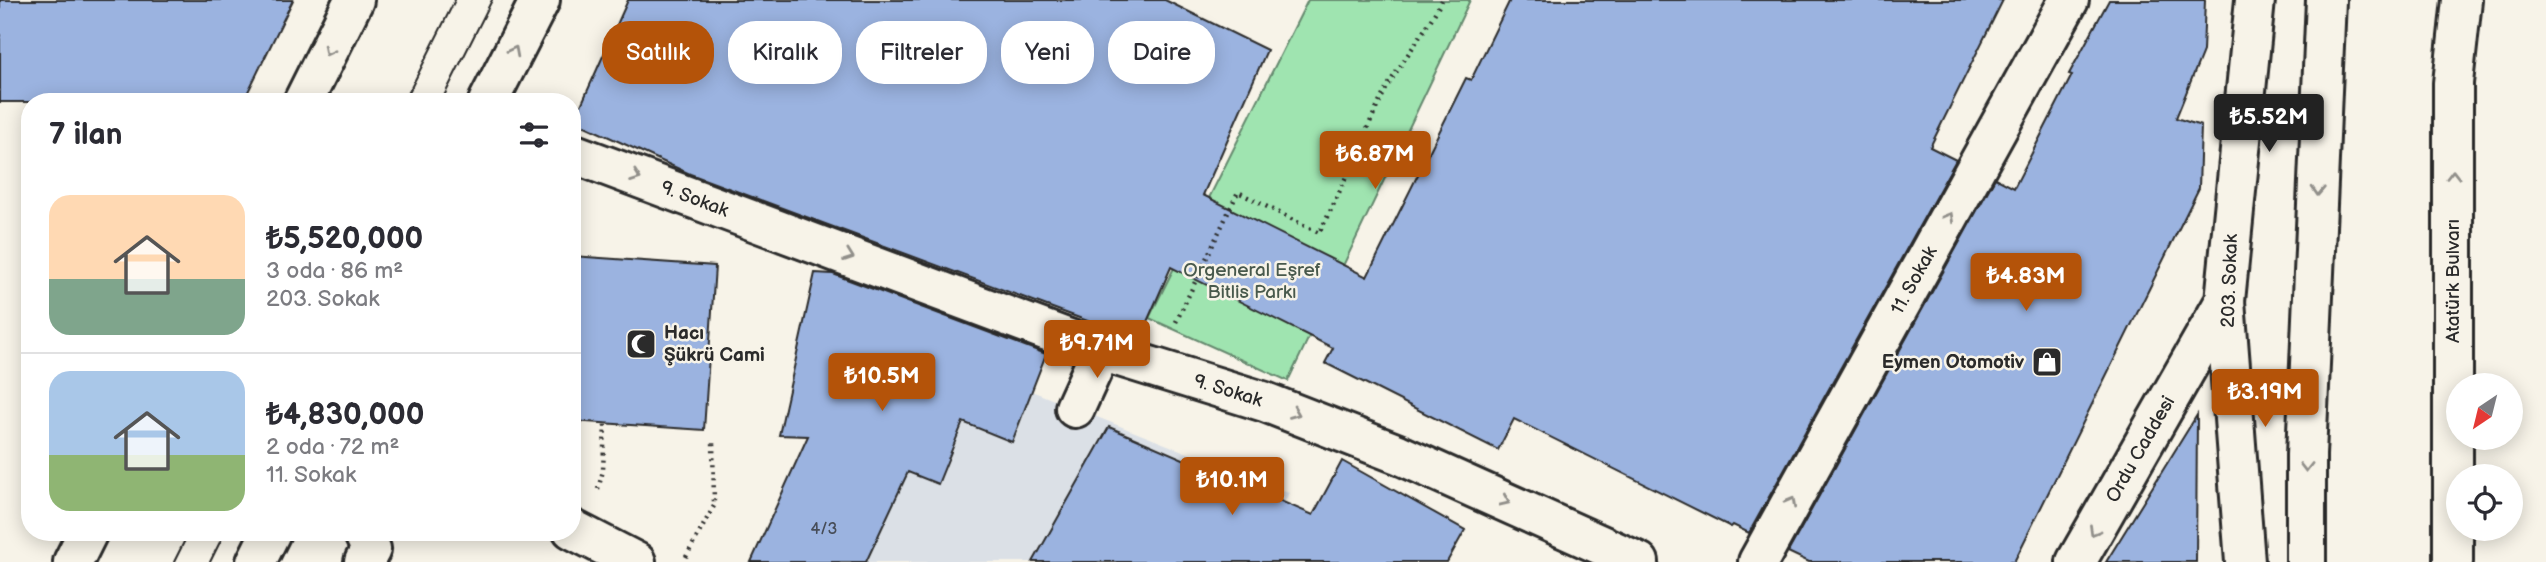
<!DOCTYPE html>
<html lang="tr">
<head>
<meta charset="utf-8">
<style>
  :root { --surface:#fff; --page:#f7f7f7; --text:#2b2b33; --muted:#7c7c81; --line:#e1e1e2; --accent:#b45309 }
  body { margin:0; font-family:"Balsamiq Sans",sans-serif; background:var(--page); color:var(--text); height:100vh; display:flex; flex-direction:column; font-size:26px; white-space:nowrap }
  * { box-sizing:border-box; margin:0 }
  p { font-size:23px; color:var(--muted) }
  .icon { flex:none; width:38px; height:38px; fill:none; stroke:currentColor; stroke-width:2; stroke-linecap:round; stroke-linejoin:round }
  .map { position:relative; flex:1; overflow:hidden }
  .panel { position:absolute; left:21px; top:93px; width:560px; height:448px; display:flex; flex-direction:column; background:var(--surface); border-radius:28px; box-shadow:0 4px 18px #0003 }
  .panel>* { flex:none }
  .banner { position:absolute; left:602px; top:21px; width:665px; height:63px; display:flex; gap:14px }
  .needle { width:46px; rotate:215deg }
  .tools { position:absolute; left:2446px; top:373px; display:grid; gap:14px }
  .tools a { display:grid; place-items:center; width:77px; height:77px; border-radius:50%; background:var(--surface); box-shadow:0 4px 18px #0003; font-size:35px }
  .price { position:absolute; translate:-50% -60px; padding:0 16px; border-radius:7px; background:var(--accent); color:#fff; font-size:23px; line-height:46px; filter:drop-shadow(0 2px 4px #0008) }
  .price::after { content:''; position:absolute; left:50%; top:42px; width:21px; height:16px; margin-left:-10px; background:inherit; clip-path:polygon(0 0,100% 0,50% 100%) }
  .price.active { background:#222; color:#fff }
  ul { padding:0; list-style:none }
  li { display:flex; align-items:center; gap:21px; height:175px; padding:0 28px }
  li+li { border-top:2px solid var(--line) }
  li span { display:grid; place-items:center; flex:none; width:196px; height:140px; border-radius:21px; color:#555 }
  li>.icon { margin-inline-start:auto }
  span .icon { width:84px; height:84px; fill:#fffc; stroke-width:1 }
  li b { font-size:30px }
  h2 { display:flex; justify-content:space-between; align-items:center; height:84px; padding:0 28px; font-size:30px }
  .pill { padding:0 24px; border-radius:28px; background:var(--surface); box-shadow:0 4px 18px #0003; font-size:24px; line-height:63px }
  .pill.active { background:var(--accent); color:#fff }
  .map>svg:first-child { display:block }
  .built { fill:#dbe0e6 }
  .green { fill:#9fe4b0; stroke:#65886e; stroke-width:2 }
  .building { fill:#9bb3e0; stroke:#2b2b2b; stroke-width:2 }
  .lines { fill:none; stroke-linecap:round; stroke-linejoin:round }
  .minor-casing { stroke:#2b2b2b; stroke-width:44 }
  .major-casing { stroke:#2b2b2b; stroke-width:44 }
  .highway-casing { stroke:#2b2b2b; stroke-width:44 }
  .path { stroke:#2b2b2b; stroke-width:4.5; stroke-dasharray:2 5; stroke-linecap:butt }
  .minor { stroke:#f7f3e8; stroke-width:38 }
  .major { stroke:#f7f3e8; stroke-width:38 }
  .highway { stroke:#f7f3e8; stroke-width:38 }
  .tram { stroke:#2b2b2b; stroke-width:2 }
  .oneway { stroke:#918f8a }
  .labels { text-anchor:middle; dominant-baseline:central; stroke-width:5; stroke-linejoin:round; paint-order:stroke }
  .number-label { font-size:16px; fill:#474d58 }
  .street-label { font-size:19px; fill:#2b2b2b; stroke:#f7f3e8 }
  .park-label { font-size:19px; fill:#48594c; stroke:#f7f3e8 }
  .poi-label { font-size:19px; font-weight:bold; fill:#2b2b2b; stroke:#f7f3e8; text-anchor:start }
</style>
</head>
<body>
<div class="map">
<svg width="2546" height="562" viewBox="0 0 2546 562">
  <rect width="100%" height="100%" fill="#f7f3e8"/>
  <filter id="ink" filterUnits="userSpaceOnUse"><feTurbulence type="fractalNoise" baseFrequency=".0143" numOctaves="2"/><feDisplacementMap in="SourceGraphic" scale="14" xChannelSelector="R" yChannelSelector="G"/><feConvolveMatrix kernelMatrix="1 2 1 2 8 2 1 2 1" color-interpolation-filters="sRGB"/></filter>
  <g filter="url(#ink)">
    <polygon class="built" points="928,350 1289,493 1254,562 751,562"/>
    <polygon class="green" points="1308,0 1470,0 1288,381 1149,318"/>
    <g class="building">
      <polygon points="0,0 293,0 243,102 0,102"/>
      <polygon points="628,0 1165,0 1267,50 1203,195 1367,277 1466,78 1471,80 1510,0 2003,0 1930,147 1956,160 1749,533 1733,525 1731,527 1514,419 1498,450 1325,363 1333,348 1171,267 1139,340 690,174 574,121"/>
      <polygon points="2109,0 2205,0 2203,51 2176,118 2201,126 2199,188 2014,562 1809,562 1788,552 1995,178 2014,188 2072,75 2069,74"/>
      <polygon points="572,256 715,266 704,430 572,421"/>
      <polygon points="815,273 833,274 1046,354 1012,442 963,422 938,484 908,472 866,562 751,562 808,436 779,435"/>
      <polygon points="2197,415 2196,562 2106,562"/>
      <polygon points="1109,427 1313,515 1342,461 1465,530 1447,562 1033,562"/>
    </g>
    <g class="lines">
      <g class="minor-casing">
        <g id="minor">
          <path id="s1" d="M572,153l529,198 164,51 133,52 241,108"/>
          <polyline points="2225,301 2245,562"/>
          <polyline points="1075,408 1101,351"/>
          <polyline points="572,529 636,562"/>
          <polyline points="363,532 371,549 364,562"/>
          <path id="s2" d="M1758,562l311,-562"/>
        </g>
      </g>
      <g class="major-casing">
        <g id="major">
          <polyline points="303,102 354,0"/>
          <polyline points="488,102 540,0"/>
          <polyline points="73,562 88,532"/>
          <polyline points="256,562 271,532"/>
          <path id="s3" d="M2076,562l149,-261 30,-301"/>
        </g>
      </g>
      <g class="highway-casing">
        <g id="highway">
          <polyline points="2306,562 2306,455 2326,0"/>
          <polyline points="2453,562 2453,83 2462,0"/>
        </g>
      </g>
      <g class="path">
        <path d="M1176,322l62,-130 81,41c25,-46 42,-95 66,-142 17,-31 40,-58 57,-91"/>
        <polyline points="598,489 603,471 605,424"/>
        <polyline points="686,557 714,506 713,439"/>
      </g>
      <use href="#minor" class="minor"/>
      <use href="#major" class="major"/>
      <use href="#highway" class="highway"/>
      <g class="tram">
        <polyline points="404,102 455,0"/>
        <polyline points="441,102 492,0"/>
        <polyline points="174,562 189,532"/>
        <polyline points="210,562 225,532"/>
      </g>
    </g>
    <defs><path id="oneway-chevron" d="M-2-3.5L2.5 0L-2 3.5" fill="none" stroke-width="1.6" stroke-linecap="round" stroke-linejoin="round" transform="scale(1.75)"/></defs>
    <g class="oneway">
      <use href="#oneway-chevron" transform="translate(328 51) rotate(117)"/>
      <use href="#oneway-chevron" transform="translate(514 51) rotate(-63)"/>
      <use href="#oneway-chevron" transform="translate(2453 175) rotate(-90)"/>
      <use href="#oneway-chevron" transform="translate(636 177) rotate(20)"/>
      <use href="#oneway-chevron" transform="translate(2318 191) rotate(93)"/>
      <use href="#oneway-chevron" transform="translate(1949 217) rotate(-61)"/>
      <use href="#oneway-chevron" transform="translate(849 256) rotate(20)"/>
      <use href="#oneway-chevron" transform="translate(1295 413) rotate(22)"/>
      <use href="#oneway-chevron" transform="translate(2306 467) rotate(90)"/>
      <use href="#oneway-chevron" transform="translate(1505 501) rotate(24)"/>
      <use href="#oneway-chevron" transform="translate(1791 502) rotate(-61)"/>
      <use href="#oneway-chevron" transform="translate(2094 531) rotate(120)"/>
    </g>
  </g>
  <defs>
    <g id="mosque-square" transform="scale(1.575)"><rect x="-9" y="-9" width="18" height="18" rx="4" fill="#2b2b2b" stroke="#f7f3e8"/><path d="M3.5-4.9A6 6 0 1 0 3.5 4.9A5 5 0 1 1 3.5-4.9Z" fill="#fff"/></g>
    <g id="shop-square" transform="scale(1.575)"><rect x="-9" y="-9" width="18" height="18" rx="4" fill="#2b2b2b" stroke="#f7f3e8"/><path d="M-5-2.5h2.3a2.7 3.5 0 0 1 5.4 0H5L5.5 6h-11ZM-1.5-2.5h3a1.5 2.3 0 0 0-3 0Z" fill="#fff"/></g>
  </defs>
  <g fill-rule="evenodd">
    <use href="#mosque-square" x="641" y="344"/>
    <use href="#shop-square" x="2047" y="362"/>
  </g>
  <g class="labels">
    <g class="number-label">
      <text x="824" y="529">4/3</text>
    </g>
    <g class="street-label">
      <text stroke="none"><textPath href="#s1" startOffset="131">9. Sokak</textPath></text>
      <text stroke="none"><textPath href="#s2" startOffset="322">11. Sokak</textPath></text>
      <text transform="translate(2230 281) rotate(-88)">203. Sokak</text>
      <text transform="translate(2453 281) rotate(-90)">Atatürk Bulvarı</text>
      <text stroke="none"><textPath href="#s1" startOffset="698">9. Sokak</textPath></text>
      <text stroke="none"><textPath href="#s3" startOffset="130">Ordu Caddesi</textPath></text>
    </g>
    <g class="park-label">
      <text x="1252" y="270">Orgeneral Eşref<tspan x="1252" dy="22">Bitlis Parkı</tspan></text>
    </g>
    <g class="poi-label">
      <text x="664" y="333">Hacı<tspan x="664" dy="22">Şükrü Cami</tspan></text>
      <text x="2024" y="362" text-anchor="end">Eymen Otomotiv</text>
    </g>
  </g>
</svg>
<div class="tools">
<a><svg class="needle" viewBox="-14 -14 28 28"><path d="M0-13l5 13h-10z" fill="#e53935"/><path d="M0 13l5-13h-10z" fill="#7c7c81"/></svg></a>
<a><svg class="icon" aria-label="locate" viewBox="0 0 24 24"><circle cx="12" cy="12" r="6"/><path d="M12 2v4M12 18v4M2 12h4M18 12h4"/></svg></a>
</div>
<b class="price active" style="left:2269px;top:154px">₺5.52M</b>
<b class="price" style="left:1375px;top:191px">₺6.87M</b>
<b class="price" style="left:2026px;top:313px">₺4.83M</b>
<b class="price" style="left:1097px;top:380px">₺9.71M</b>
<b class="price" style="left:882px;top:413px">₺10.5M</b>
<b class="price" style="left:2265px;top:429px">₺3.19M</b>
<b class="price" style="left:1232px;top:517px">₺10.1M</b>
<div class="banner">
<a class="pill active">Satılık</a>
<a class="pill">Kiralık</a>
<a class="pill">Filtreler</a>
<a class="pill">Yeni</a>
<a class="pill">Daire</a>
</div>
<section class="panel">
<h2>7 ilan<svg class="icon" aria-label="filters" viewBox="0 0 24 24"><path d="M4 7h16M4 17h16"/><circle cx="9" cy="7" r="2"/><circle cx="15" cy="17" r="2"/></svg></h2>
<ul>
<li><span style="background:linear-gradient(#ffd9b3 60%,#7fa58c 0)"><svg class="icon" aria-label="home" viewBox="0 0 24 24"><path d="M3 11l9-7 9 7M6 9v11h12V9"/></svg></span><div><b>₺5,520,000</b><p>3 oda · 86 m²</p><p>203. Sokak</p></div></li>
<li><span style="background:linear-gradient(#a9c7e8 60%,#8fb573 0)"><svg class="icon" aria-label="home" viewBox="0 0 24 24"><path d="M3 11l9-7 9 7M6 9v11h12V9"/></svg></span><div><b>₺4,830,000</b><p>2 oda · 72 m²</p><p>11. Sokak</p></div></li>
</ul>
</section>
</div>
</body>
</html>
